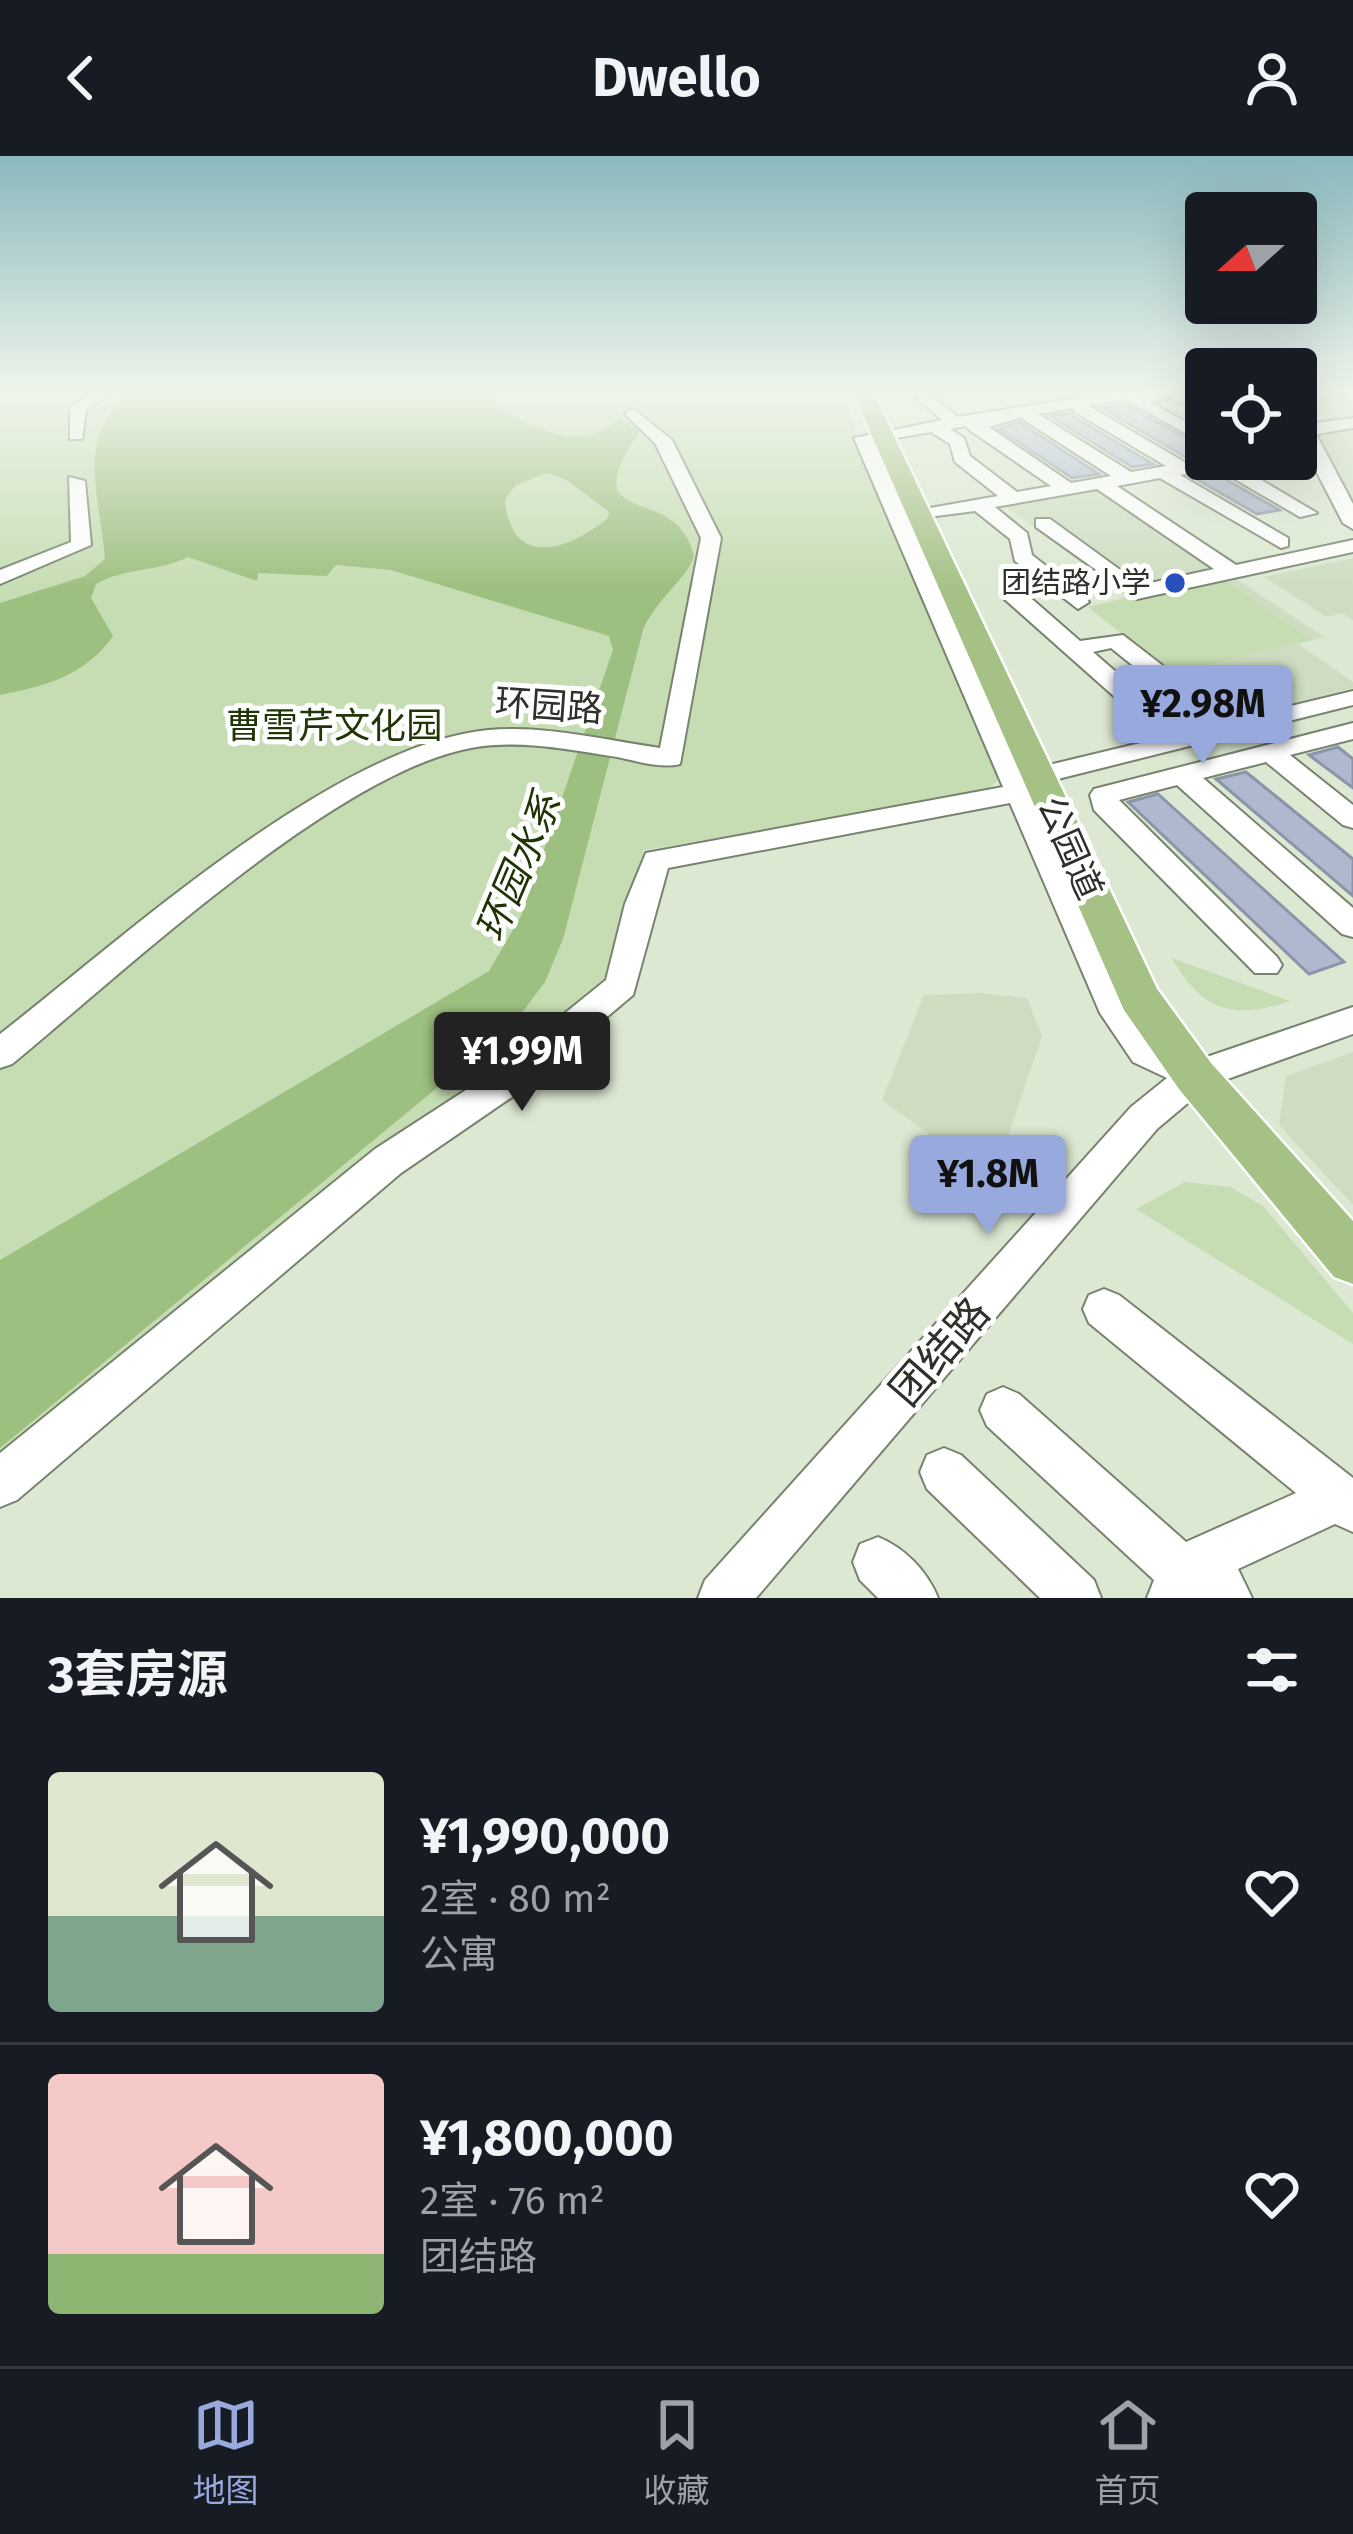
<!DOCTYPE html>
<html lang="zh">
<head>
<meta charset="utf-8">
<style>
  :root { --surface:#171b24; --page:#20242c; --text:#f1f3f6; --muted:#9ea1a6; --line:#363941; --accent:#97a9dd }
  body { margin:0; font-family:"Fira Sans","Noto Sans SC",sans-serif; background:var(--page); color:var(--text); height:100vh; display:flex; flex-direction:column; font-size:45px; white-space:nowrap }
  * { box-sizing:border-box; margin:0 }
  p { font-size:39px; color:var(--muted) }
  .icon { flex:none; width:66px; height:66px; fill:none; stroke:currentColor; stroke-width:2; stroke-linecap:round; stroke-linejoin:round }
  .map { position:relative; height:1442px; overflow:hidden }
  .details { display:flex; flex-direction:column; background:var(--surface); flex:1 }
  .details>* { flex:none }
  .needle { width:78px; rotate:249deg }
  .fabs { position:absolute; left:1185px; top:36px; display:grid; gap:24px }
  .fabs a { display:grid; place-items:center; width:132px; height:132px; border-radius:12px; background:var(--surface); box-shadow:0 12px 48px #0002; font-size:60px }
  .price { position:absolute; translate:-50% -102px; padding:0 27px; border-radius:12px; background:var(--accent); color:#111; font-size:39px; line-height:78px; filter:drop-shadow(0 3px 6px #0008) }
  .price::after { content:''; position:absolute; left:50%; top:72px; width:36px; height:27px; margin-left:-18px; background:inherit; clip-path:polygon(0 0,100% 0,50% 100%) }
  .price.active { background:#222; color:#fff }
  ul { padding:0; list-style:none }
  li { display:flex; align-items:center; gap:36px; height:300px; padding:0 48px }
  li+li { border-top:3px solid var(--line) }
  li span { display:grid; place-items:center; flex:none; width:336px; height:240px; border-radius:12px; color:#555 }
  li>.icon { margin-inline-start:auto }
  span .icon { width:144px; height:144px; fill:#fffc; stroke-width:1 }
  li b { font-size:51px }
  h2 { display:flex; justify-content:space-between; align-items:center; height:144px; padding:0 48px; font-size:51px }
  header { display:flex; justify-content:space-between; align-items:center; height:156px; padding:0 48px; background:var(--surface); font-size:54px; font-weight:700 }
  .tabs { display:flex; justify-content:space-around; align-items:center; height:168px; border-top:3px solid var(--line); background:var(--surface); font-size:33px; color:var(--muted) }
  .tabs a { display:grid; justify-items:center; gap:6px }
  .tabs .active { color:var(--accent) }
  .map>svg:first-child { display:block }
  .built { fill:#ceddc1 }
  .green { fill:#c6ddb3 }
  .water { fill:#9dbf7f; fill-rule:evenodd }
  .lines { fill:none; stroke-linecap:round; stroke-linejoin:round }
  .canal { fill:#9dbf7f; fill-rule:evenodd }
  .building { fill:#aeb8ce; stroke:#8b95a9; stroke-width:3 }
  .minor-casing { stroke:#78836f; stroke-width:4 }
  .major-casing { stroke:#fff; stroke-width:5 }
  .minor { fill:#fff; fill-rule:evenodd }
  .major { fill:#a5c185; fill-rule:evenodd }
  .poi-dot { fill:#294fbe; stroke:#fff; stroke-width:4.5 }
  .labels { text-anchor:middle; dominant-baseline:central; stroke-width:10; stroke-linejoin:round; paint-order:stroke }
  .far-poi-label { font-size:30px; fill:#2d3129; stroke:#fff; text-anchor:end }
  .street-label { font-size:36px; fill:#2d3129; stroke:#fff }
  .park-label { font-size:36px; fill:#213607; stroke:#fff }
  .water-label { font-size:39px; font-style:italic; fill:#1f3405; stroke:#fff }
  .near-street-label { font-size:42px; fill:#2d3129; stroke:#fff }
</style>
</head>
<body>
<header><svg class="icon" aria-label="back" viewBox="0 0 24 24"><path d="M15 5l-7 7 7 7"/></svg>Dwello<svg class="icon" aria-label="person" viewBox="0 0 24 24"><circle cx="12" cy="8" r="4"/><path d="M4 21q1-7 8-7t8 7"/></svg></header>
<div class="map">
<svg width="1353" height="1442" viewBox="0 0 1353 1442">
  <rect width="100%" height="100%" fill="#dce8d2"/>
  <g class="built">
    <polygon points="1353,271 1353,354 1314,278"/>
    <polygon points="1100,333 1324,481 1298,488 1353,526 1353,532 1229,564 1088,451 1127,441 1005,350"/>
    <polygon points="1353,402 1353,464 1342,457 1327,461 1264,421"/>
    <polygon points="980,837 1027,842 1042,880 1009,977 971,1009 882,944 924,839"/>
    <polygon points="1353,896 1353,1049 1279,969 1286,920"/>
  </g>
  <g class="green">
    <polygon points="0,234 845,234 857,282 999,624 982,638 644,694 608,824 0,1305"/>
    <polygon points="1222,423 1312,484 1171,517 1088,451"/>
    <path d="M1172,803v-1l118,43c-58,19 -87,10 -118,-42z"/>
    <polygon points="1185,1026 1230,1031 1263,1050 1353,1157 1353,1188 1136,1053"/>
  </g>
  <path class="water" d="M137,234h353c10,30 74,54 104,44 9,-3 18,-11 26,-15l20,12c-70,104 36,47 54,125 -7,23 -38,43 -51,74l-80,309 -18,43 -34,45 -511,421v-188l489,-289 32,-55 92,-266 -4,-14 -218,-66 -55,-5 -9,11 -69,-3 -1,8 -69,-24c-29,15 -62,10 -92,27l-5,14 22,38c-28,40 -68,50 -113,59v-92l85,-27 20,-17c-5,-66 -33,-128 32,-169zM546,317l40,13 24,21 -2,11c-39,32 -97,53 -103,-19l11,-14z"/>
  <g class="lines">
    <polygon class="canal" points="556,310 566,310 622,352 622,358 612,358 556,316"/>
  </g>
  <g class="building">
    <polygon points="1124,248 1206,293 1206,301 1187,302 1102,252"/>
    <polygon points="1070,257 1073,260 1153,308 1132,311 1050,260"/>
    <polygon points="1020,266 1022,268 1099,318 1072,322 999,273"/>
    <polygon points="1215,317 1279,354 1257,358 1193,321"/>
    <polygon points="1338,591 1353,603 1353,632 1309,599"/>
    <polygon points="1246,616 1353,703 1353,740 1216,623"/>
    <polygon points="1158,638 1344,806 1309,818 1128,646"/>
  </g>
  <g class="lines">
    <g class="minor-casing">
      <g id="minor">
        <polygon points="96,234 115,234 86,254 82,283 70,283 70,252"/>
        <path d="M907,234h17l34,27 168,-27h53l27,14v12l-35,-18 -21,4 56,31v12l-81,-46 -36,7 97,57 60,-4 -10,6 81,48 -17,4 -84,-49 -36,7 108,63v8l-7,2 -121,-70 -43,8 119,79 117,-25v12l-216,47 -101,-72v-8h14l91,66 73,-16 -117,-80 -102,18 32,26 5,22 54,42 3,5 -11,7 -63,-48 -5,-22 -35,-28 -62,8v-8l85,-15 -43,-34 -5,-18 -19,-12 -58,10 152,333 3,-5 133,-32 -160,-142v-10h16l63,55 43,-6 110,85 120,-29v14l-315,79 -11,-4 99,218 31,44 41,18 155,-53v27l-145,52 -51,43 -401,469h-58l7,-18 426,-473 36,-29 -34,-16 -33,-49 -90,-210 -342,65 -35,127 -121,102 -111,76 -384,327 -17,7v-54l375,-304 111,-72 120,-97 19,-76 21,-51 357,-66 -149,-349 88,-18zM1073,252l2,4 91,54 -35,6 -93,-58zM1022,261l2,3 87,56 -40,7 -82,-56zM966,270l2,3 83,57 -34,6 -47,-36 -6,-18 -14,-9zM1111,492l97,78 -23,6 -92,-80z"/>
        <path d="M633,253l39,31 49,98 -41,226c-19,5 -43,-3 -63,-7 -47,-7 -99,-18 -146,-9 -136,25 -348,225 -459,316l-12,4v-34c122,-95 317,-273 468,-301 62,-12 130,6 192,15l41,-210 -46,-95 -30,-29z"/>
        <polygon points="1353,262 1353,272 1316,278 1353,348 1353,373 1343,367 1296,276 1296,264 1308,268"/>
        <polygon points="69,321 85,325 91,389 0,428 0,414 71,386"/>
        <polygon points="1353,567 1353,583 1290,599 1353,649 1353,672 1343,669 1266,606 1203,622 1353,752 1353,781 1342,778 1177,629 1119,644 1277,801 1282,809 1277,817 1255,817 1094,654 1090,639 1094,633"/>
        <polygon points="1104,1133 1119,1139 1353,1322 1353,1376 1335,1368 1238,1413 1252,1442 1147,1442 1154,1424 987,1270 980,1254 987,1238 1003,1231 1019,1238 1186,1386 1296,1337 1089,1167 1083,1153 1089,1139"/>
        <polygon points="944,1292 961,1299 1094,1424 1101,1442 1040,1442 927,1333 920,1316 927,1299"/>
        <path d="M878,1381c27,11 49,34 60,61h-60l-18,-18 -7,-18 7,-18z"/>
      </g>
    </g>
    <g class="major-casing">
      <polygon id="major" points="852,234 872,234 1157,833 1211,907 1353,1065 1353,1128 1334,1121 1179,933 1124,854"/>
    </g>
    <use href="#minor" class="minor"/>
    <use href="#major" class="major"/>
  </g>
  <linearGradient id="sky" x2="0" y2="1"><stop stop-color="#8ab8be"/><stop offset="0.54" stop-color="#eff5eb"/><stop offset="1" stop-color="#eff5eb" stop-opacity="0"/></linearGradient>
  <rect width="1353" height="435" fill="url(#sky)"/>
  <circle class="poi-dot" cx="1175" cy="427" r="12"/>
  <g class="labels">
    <g class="far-poi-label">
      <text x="1151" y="427">团结路小学</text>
    </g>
    <g class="street-label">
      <text transform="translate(549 550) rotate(4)">环园路</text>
      <text transform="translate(1070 692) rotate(66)">公园道</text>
    </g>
    <g class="park-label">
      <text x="334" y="570">曹雪芹文化园</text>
    </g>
    <g class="water-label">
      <text transform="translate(519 711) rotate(-67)">环园水系</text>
    </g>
    <g class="near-street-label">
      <text transform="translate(940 1196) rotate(-49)">团结路</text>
    </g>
  </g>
</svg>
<div class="fabs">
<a><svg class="needle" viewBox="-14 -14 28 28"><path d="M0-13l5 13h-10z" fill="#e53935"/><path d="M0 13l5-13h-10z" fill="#9ea1a6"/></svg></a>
<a><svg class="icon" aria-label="locate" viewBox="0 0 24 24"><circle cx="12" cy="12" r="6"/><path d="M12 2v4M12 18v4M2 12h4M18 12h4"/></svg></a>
</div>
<b class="price" style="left:1203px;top:611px">¥2.98M</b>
<b class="price active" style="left:522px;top:958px">¥1.99M</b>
<b class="price" style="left:988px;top:1081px">¥1.8M</b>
</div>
<section class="details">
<h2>3套房源<svg class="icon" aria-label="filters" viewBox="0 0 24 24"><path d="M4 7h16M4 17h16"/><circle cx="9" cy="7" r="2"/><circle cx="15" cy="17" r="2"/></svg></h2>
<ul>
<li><span style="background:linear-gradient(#dfe7d0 60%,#7fa58c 0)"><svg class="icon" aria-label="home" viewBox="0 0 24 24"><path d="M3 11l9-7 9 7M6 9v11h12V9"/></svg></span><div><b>¥1,990,000</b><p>2室 · 80 m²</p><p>公寓</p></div><svg class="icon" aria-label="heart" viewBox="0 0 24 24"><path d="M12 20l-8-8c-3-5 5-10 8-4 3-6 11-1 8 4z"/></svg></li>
<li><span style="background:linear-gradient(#f6c9c9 75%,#8fb573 0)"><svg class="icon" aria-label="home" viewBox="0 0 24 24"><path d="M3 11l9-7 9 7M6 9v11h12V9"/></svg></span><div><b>¥1,800,000</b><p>2室 · 76 m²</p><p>团结路</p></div><svg class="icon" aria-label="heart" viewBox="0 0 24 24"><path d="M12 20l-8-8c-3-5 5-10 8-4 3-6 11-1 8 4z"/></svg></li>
</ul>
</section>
<nav class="tabs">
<a class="active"><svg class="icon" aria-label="map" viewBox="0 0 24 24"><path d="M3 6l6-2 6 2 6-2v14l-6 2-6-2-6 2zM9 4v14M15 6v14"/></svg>地图</a>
<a><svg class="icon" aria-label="saved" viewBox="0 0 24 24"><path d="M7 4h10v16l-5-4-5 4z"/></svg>收藏</a>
<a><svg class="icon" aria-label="home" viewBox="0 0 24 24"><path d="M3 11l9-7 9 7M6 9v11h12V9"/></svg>首页</a>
</nav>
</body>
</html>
